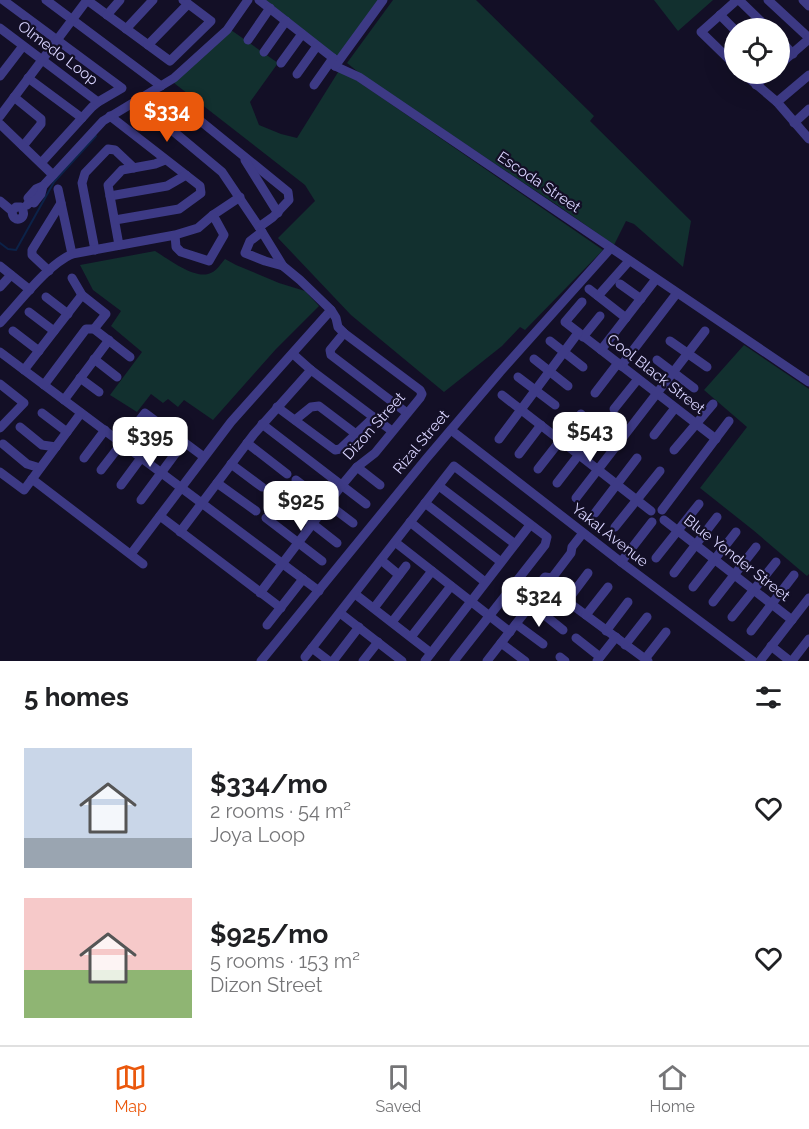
<!DOCTYPE html>
<html lang="en">
<head>
<meta charset="utf-8">
<style>
  :root { --surface:#fff; --page:#f2f2f2; --text:#202124; --muted:#757577; --line:#e0e0e0; --accent:#ea580c }
  body { margin:0; font-family:Raleway,sans-serif; background:var(--page); color:var(--text); height:100vh; display:flex; flex-direction:column; font-size:22px; white-space:nowrap }
  * { box-sizing:border-box; margin:0 }
  p { font-size:20px; color:var(--muted) }
  .icon { flex:none; width:33px; height:33px; fill:none; stroke:currentColor; stroke-width:2; stroke-linecap:round; stroke-linejoin:round }
  .map { position:relative; height:661px; overflow:hidden }
  .side { display:flex; flex-direction:column; background:var(--surface); flex:1 }
  .side>* { flex:none }
  .buttons { position:absolute; left:724px; top:18px; display:grid; gap:12px }
  .buttons a { display:grid; place-items:center; width:66px; height:66px; border-radius:50%; background:var(--surface); box-shadow:0 6px 24px #0002; font-size:30px }
  .price { position:absolute; translate:-50% -51px; padding:0 14px; border-radius:12px; background:#fff; color:#222; font-size:20px; line-height:39px; filter:drop-shadow(0 2px 3px #0008) }
  .price::after { content:''; position:absolute; left:50%; top:36px; width:18px; height:14px; margin-left:-9px; background:inherit; clip-path:polygon(0 0,100% 0,50% 100%) }
  .price.active { background:var(--accent); color:#fff }
  ul { padding:0; list-style:none }
  li { display:flex; align-items:center; gap:18px; height:150px; padding:0 24px }
  li span { display:grid; place-items:center; flex:none; width:168px; height:120px; border-radius:0px; color:#555 }
  li>.icon { margin-inline-start:auto }
  span .icon { width:72px; height:72px; fill:#fffc; stroke-width:1 }
  li b { font-size:26px }
  h2 { display:flex; justify-content:space-between; align-items:center; height:72px; padding:0 24px; font-size:26px }
  .menu { display:flex; justify-content:space-around; align-items:center; height:84px; border-top:2px solid var(--line); background:var(--surface); font-size:16px; color:var(--muted) }
  .menu a { display:grid; justify-items:center; gap:3px }
  .menu .active { color:var(--accent) }
  .map>svg:first-child { display:block }
  .green { fill:#12302f }
  .lines { fill:none; stroke-linecap:round; stroke-linejoin:round }
  .stream { stroke:#0c2248; stroke-width:2 }
  .minor { stroke:#3d3a85; stroke-width:9 }
  .labels { text-anchor:middle; dominant-baseline:central; stroke-width:4.5; stroke-linejoin:round; paint-order:stroke }
  .street-label { font-size:15px; fill:#d9d4ff; stroke:#130f26 }
</style>
</head>
<body>
<div class="map">
<svg width="809" height="661" viewBox="0 0 809 661">
  <rect width="100%" height="100%" fill="#130f26"/>
  <g class="green">
    <polygon points="266,0 383,0 341,60"/>
    <polygon points="393,0 476,0 594,116 590,121 691,221 683,267 634,224 626,221 614,245 557,205 363,76 347,63"/>
    <polygon points="654,0 713,0 678,31"/>
    <polygon points="231,30 278,63 250,102 259,125 281,134 297,138 340,69 603,250 525,330 520,327 502,346 444,392 351,315 278,238 315,201 305,185 174,83"/>
    <path d="M155,251c13,8 38,27 53,23 8,-2 12,-9 17,-15l11,6 43,18 26,8 14,15 -43,43 -63,71 -29,-20 -6,7 -10,-8 -5,4 -12,-9 -14,18 -27,-17 32,-43 -31,-26 10,-15 -28,-21 -13,-25z"/>
    <polygon points="744,345 809,389 809,574 807,576 753,530 700,488 747,427 704,390"/>
  </g>
  <g class="lines">
    <polyline class="stream" points="0,243 8,249 16,250 54,182 96,136"/>
    <g class="minor">
      <polyline points="3,0 122,88 98,102 92,107 41,163"/>
      <polyline points="46,0 161,86"/>
      <polyline points="87,0 170,61 211,21 183,0"/>
      <polyline points="259,0 333,58 335,66 359,77 809,382"/>
      <polyline points="739,0 768,28"/>
      <polyline points="768,0 809,38"/>
      <polyline points="803,0 809,6"/>
      <polyline points="107,15 120,0"/>
      <polyline points="720,15 735,30"/>
      <polyline points="0,28 98,102"/>
      <polyline points="126,29 153,0"/>
      <polyline points="248,40 270,8"/>
      <polyline points="780,40 793,54"/>
      <polyline points="148,45 188,4"/>
      <polyline points="264,52 286,21"/>
      <polyline points="281,63 302,34"/>
      <polyline points="780,64 809,39"/>
      <polyline points="735,65 701,32 737,0"/>
      <polyline points="335,66 383,0"/>
      <polyline points="297,74 317,46"/>
      <polyline points="744,74 777,102 809,139"/>
      <polyline points="0,76 23,46"/>
      <polyline points="28,78 82,118"/>
      <polyline points="314,85 333,58"/>
      <polyline points="756,85 769,74"/>
      <polyline points="14,97 41,119 41,124 23,146"/>
      <polyline points="137,101 222,172 259,227 283,266"/>
      <polyline points="777,102 809,75"/>
      <polyline points="172,105 182,106 288,192 289,200 273,217 259,227"/>
      <polyline points="0,116 87,0"/>
      <polyline points="110,116 200,186 201,193 179,209 115,220"/>
      <polyline points="794,123 809,109"/>
      <polyline points="0,124 53,175"/>
      <polyline points="245,160 278,213"/>
      <polyline points="58,189 72,254"/>
      <polyline points="110,196 167,186 186,175"/>
      <path d="M0,201l12,10c0,14 18,8 9,-4h-5l-4,4"/>
      <polyline points="30,202 28,198 36,189 43,186 103,121 174,78 227,30 248,0"/>
      <polyline points="27,205 30,202 34,203 41,194 43,186"/>
      <polyline points="213,215 240,197"/>
      <polyline points="119,245 108,185 122,170 155,164 165,160"/>
      <polyline points="95,250 82,183 85,173 108,149 115,150 134,168"/>
      <polyline points="0,266 30,290"/>
      <polyline points="49,271 32,255 32,250 61,203"/>
      <polyline points="72,278 82,295 106,314 94,329"/>
      <polyline points="620,284 641,299"/>
      <polyline points="0,287 11,275"/>
      <polyline points="589,289 626,318"/>
      <polyline points="598,296 629,261"/>
      <polyline points="46,297 68,314"/>
      <polyline points="582,302 565,322 716,439"/>
      <polyline points="29,312 54,331"/>
      <path d="M0,323c20,-21 46,-57 72,-69l103,-19 23,-7 15,-13 11,20 -15,26 -28,-9 -5,-5 -1,-12"/>
      <polyline points="13,331 39,351"/>
      <polyline points="344,333 330,350 331,355 407,413"/>
      <polyline points="583,337 600,316"/>
      <polyline points="550,341 583,367"/>
      <polyline points="670,341 707,367"/>
      <polyline points="601,350 656,279"/>
      <polyline points="0,352 319,591"/>
      <polyline points="293,354 311,370 392,431"/>
      <polyline points="94,359 117,377"/>
      <polyline points="534,359 568,386"/>
      <polyline points="657,360 694,388"/>
      <polyline points="621,366 677,293"/>
      <polyline points="24,370 82,295"/>
      <polyline points="518,377 555,405"/>
      <polyline points="80,378 99,392"/>
      <polyline points="0,384 24,403 0,428"/>
      <polyline points="44,385 86,329 94,329 130,357"/>
      <polyline points="595,393 618,363"/>
      <polyline points="502,395 651,511"/>
      <polyline points="64,400 109,340"/>
      <polyline points="277,407 335,450 340,449 374,417"/>
      <polyline points="614,409 638,379"/>
      <polyline points="42,413 67,432"/>
      <polyline points="295,420 311,407 319,406 356,434"/>
      <polyline points="262,424 366,504"/>
      <polyline points="20,427 42,445 56,447"/>
      <polyline points="451,430 621,562 753,661"/>
      <polyline points="654,435 675,408"/>
      <polyline points="499,439 578,333"/>
      <polyline points="247,443 287,474"/>
      <polyline points="3,444 27,464 40,468"/>
      <polyline points="674,450 713,404"/>
      <polyline points="519,454 541,425"/>
      <polyline points="84,458 105,430"/>
      <polyline points="231,464 262,487"/>
      <polyline points="357,467 380,485"/>
      <polyline points="538,469 581,414"/>
      <polyline points="101,470 145,413 204,457"/>
      <polyline points="0,472 24,490 81,413"/>
      <polyline points="32,479 143,564"/>
      <polyline points="296,480 353,523"/>
      <polyline points="217,483 256,511"/>
      <polyline points="557,483 601,426"/>
      <polyline points="121,485 158,435"/>
      <polyline points="439,486 515,544"/>
      <polyline points="576,498 705,331"/>
      <polyline points="281,499 337,543"/>
      <polyline points="141,500 178,450"/>
      <polyline points="425,503 501,562"/>
      <polyline points="662,510 729,421"/>
      <polyline points="595,513 637,458"/>
      <polyline points="160,516 281,608"/>
      <polyline points="266,518 322,561"/>
      <polyline points="664,520 792,620"/>
      <polyline points="410,522 485,582"/>
      <polyline points="615,527 660,471"/>
      <polyline points="180,532 254,434 311,370"/>
      <polyline points="395,542 510,632"/>
      <polyline points="131,554 231,422 331,310"/>
      <polyline points="656,558 699,504"/>
      <polyline points="381,560 399,575"/>
      <polyline points="621,562 652,522"/>
      <polyline points="674,573 717,517"/>
      <polyline points="552,578 571,553 572,547 583,533"/>
      <polyline points="693,587 736,532"/>
      <polyline points="552,590 555,587 554,580 552,578 545,577 541,582 543,589 547,591 552,590 648,661"/>
      <polyline points="260,593 342,485 357,467 375,453 420,398 422,394 420,390 344,333 338,327 336,318 331,310 300,280 283,266 265,261 245,253 250,241 262,232"/>
      <polyline points="355,594 431,653"/>
      <polyline points="567,601 588,573"/>
      <polyline points="713,602 756,547"/>
      <polyline points="531,604 563,630"/>
      <polyline points="374,608 406,566"/>
      <polyline points="340,613 402,661"/>
      <polyline points="586,615 608,587"/>
      <polyline points="732,617 776,562"/>
      <polyline points="392,622 432,571"/>
      <polyline points="516,624 543,644"/>
      <polyline points="267,625 303,579"/>
      <polyline points="606,631 628,602"/>
      <polyline points="751,631 794,575"/>
      <polyline points="411,637 451,586"/>
      <polyline points="576,638 600,657"/>
      <polyline points="501,643 525,661"/>
      <polyline points="625,645 647,617"/>
      <polyline points="771,646 790,661"/>
      <polyline points="312,648 329,661"/>
      <polyline points="305,657 454,466 547,537 545,545 454,661"/>
      <polyline points="560,657 565,661"/>
      <polyline points="645,659 666,632"/>
      <polyline points="261,661 426,459 500,372 610,249"/>
      <polyline points="333,661 359,627"/>
      <polyline points="363,661 378,642"/>
      <polyline points="425,661 530,525"/>
      <polyline points="487,661 543,589"/>
      <polyline points="597,661 616,637"/>
      <polyline points="760,661 809,598"/>
      <polyline points="792,661 809,639"/>
    </g>
  </g>
  <g class="labels">
    <g class="street-label">
      <text transform="translate(58 53) rotate(37)">Olmedo Loop</text>
      <text transform="translate(539 182) rotate(34)">Escoda Street</text>
      <text transform="translate(656 374) rotate(38)">Cool Black Street</text>
      <text transform="translate(374 426) rotate(-48)">Dizon Street</text>
      <text transform="translate(421 442) rotate(-50)">Rizal Street</text>
      <text transform="translate(610 535) rotate(38)">Yakal Avenue</text>
      <text transform="translate(737 558) rotate(38)">Blue Yonder Street</text>
    </g>
  </g>
</svg>
<div class="buttons">
<a><svg class="icon" aria-label="locate" viewBox="0 0 24 24"><circle cx="12" cy="12" r="6"/><path d="M12 2v4M12 18v4M2 12h4M18 12h4"/></svg></a>
</div>
<b class="price active" style="left:167px;top:143px">$334</b>
<b class="price" style="left:590px;top:463px">$543</b>
<b class="price" style="left:150px;top:468px">$395</b>
<b class="price" style="left:301px;top:532px">$925</b>
<b class="price" style="left:539px;top:628px">$324</b>
</div>
<section class="side">
<h2>5 homes<svg class="icon" aria-label="filters" viewBox="0 0 24 24"><path d="M4 7h16M4 17h16"/><circle cx="9" cy="7" r="2"/><circle cx="15" cy="17" r="2"/></svg></h2>
<ul>
<li><span style="background:linear-gradient(#c9d6e8 75%,#9aa5b1 0)"><svg class="icon" aria-label="home" viewBox="0 0 24 24"><path d="M3 11l9-7 9 7M6 9v11h12V9"/></svg></span><div><b>$334/mo</b><p>2 rooms · 54 m²</p><p>Joya Loop</p></div><svg class="icon" aria-label="heart" viewBox="0 0 24 24"><path d="M12 20l-8-8c-3-5 5-10 8-4 3-6 11-1 8 4z"/></svg></li>
<li><span style="background:linear-gradient(#f6c9c9 60%,#8fb573 0)"><svg class="icon" aria-label="home" viewBox="0 0 24 24"><path d="M3 11l9-7 9 7M6 9v11h12V9"/></svg></span><div><b>$925/mo</b><p>5 rooms · 153 m²</p><p>Dizon Street</p></div><svg class="icon" aria-label="heart" viewBox="0 0 24 24"><path d="M12 20l-8-8c-3-5 5-10 8-4 3-6 11-1 8 4z"/></svg></li>
</ul>
</section>
<nav class="menu">
<a class="active"><svg class="icon" aria-label="map" viewBox="0 0 24 24"><path d="M3 6l6-2 6 2 6-2v14l-6 2-6-2-6 2zM9 4v14M15 6v14"/></svg>Map</a>
<a><svg class="icon" aria-label="saved" viewBox="0 0 24 24"><path d="M7 4h10v16l-5-4-5 4z"/></svg>Saved</a>
<a><svg class="icon" aria-label="home" viewBox="0 0 24 24"><path d="M3 11l9-7 9 7M6 9v11h12V9"/></svg>Home</a>
</nav>
</body>
</html>
